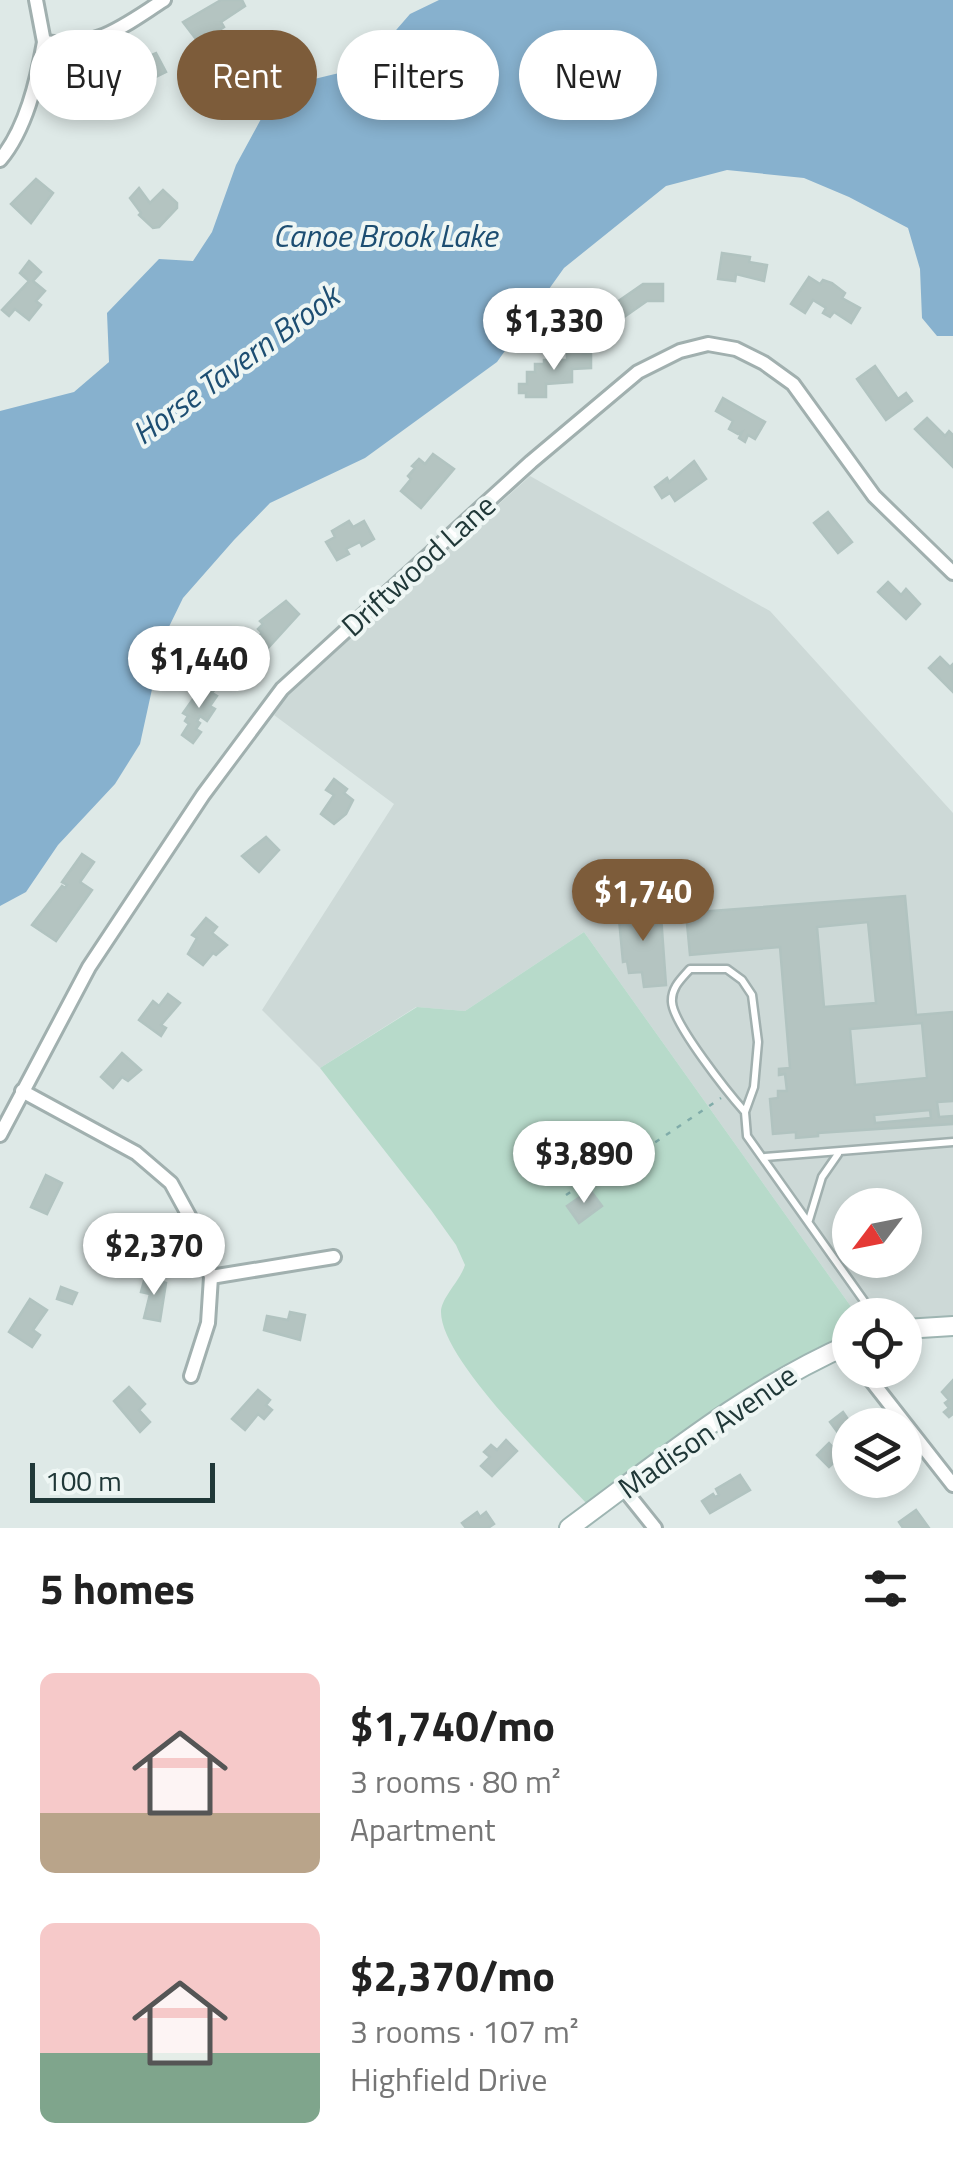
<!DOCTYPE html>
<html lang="en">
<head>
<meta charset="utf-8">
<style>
  :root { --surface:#fff; --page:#f2f2f2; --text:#222; --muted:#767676; --accent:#7d5c3a }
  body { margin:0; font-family:"Titillium Web",sans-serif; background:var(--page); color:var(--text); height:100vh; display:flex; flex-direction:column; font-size:38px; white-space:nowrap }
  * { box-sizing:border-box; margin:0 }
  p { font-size:32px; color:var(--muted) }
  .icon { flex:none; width:55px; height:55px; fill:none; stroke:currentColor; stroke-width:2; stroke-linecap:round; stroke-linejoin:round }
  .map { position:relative; height:1528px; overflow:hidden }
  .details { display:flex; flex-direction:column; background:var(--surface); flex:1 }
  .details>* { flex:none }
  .guide { position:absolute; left:30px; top:30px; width:895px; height:90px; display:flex; gap:20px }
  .needle { width:65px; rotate:238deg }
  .fabs { position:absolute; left:832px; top:1188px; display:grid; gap:20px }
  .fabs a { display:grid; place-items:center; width:90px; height:90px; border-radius:50%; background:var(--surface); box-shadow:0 5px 15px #0003; font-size:50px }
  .scale { position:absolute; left:30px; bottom:25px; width:185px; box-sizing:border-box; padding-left:10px; border:5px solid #203838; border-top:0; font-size:28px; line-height:35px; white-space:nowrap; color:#203838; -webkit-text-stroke:8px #eef6f4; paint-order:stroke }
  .price { position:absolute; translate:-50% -85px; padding:0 22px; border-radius:35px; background:#fff; color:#222; font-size:32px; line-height:65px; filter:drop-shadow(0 2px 5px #0008) }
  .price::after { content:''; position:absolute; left:50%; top:60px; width:30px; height:22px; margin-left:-15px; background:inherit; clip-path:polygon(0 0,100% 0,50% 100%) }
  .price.current { background:var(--accent); color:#fff }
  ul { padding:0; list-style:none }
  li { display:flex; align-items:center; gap:30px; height:250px; padding:0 40px }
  li span { display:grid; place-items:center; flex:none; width:280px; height:200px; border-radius:15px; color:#555 }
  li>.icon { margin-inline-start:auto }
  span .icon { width:120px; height:120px; fill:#fffc; stroke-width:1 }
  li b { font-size:42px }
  h2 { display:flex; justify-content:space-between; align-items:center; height:120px; padding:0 40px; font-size:42px }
  .chip { padding:0 35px; border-radius:45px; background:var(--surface); box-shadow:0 5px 15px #0003; font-size:35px; line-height:90px }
  .chip.current { background:var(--accent); color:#fff }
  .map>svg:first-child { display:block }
  .built { fill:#cdd9d7; fill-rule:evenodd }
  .green { fill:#b7daca }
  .water { fill:#87b1ce }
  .building { fill:#b4c4c1; stroke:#b1c3c0; stroke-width:2.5; fill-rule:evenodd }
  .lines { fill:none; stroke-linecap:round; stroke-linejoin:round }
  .lane-casing { stroke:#a1b0af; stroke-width:11 }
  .street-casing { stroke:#a1b0af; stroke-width:18 }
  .secondary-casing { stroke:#9eb5b2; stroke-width:22 }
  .path { stroke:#80aca9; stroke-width:2.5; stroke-dasharray:5 8; stroke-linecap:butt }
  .lane { stroke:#fff; stroke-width:6 }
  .street { stroke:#fff; stroke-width:12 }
  .secondary { stroke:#fff; stroke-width:18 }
  .labels { text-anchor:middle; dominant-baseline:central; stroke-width:8; stroke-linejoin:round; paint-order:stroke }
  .street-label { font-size:30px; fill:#203838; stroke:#eef6f4 }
  .water-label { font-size:32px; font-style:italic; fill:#1d4e72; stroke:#eef6f4 }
</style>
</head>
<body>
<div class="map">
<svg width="953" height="1528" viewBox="0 0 953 1528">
  <rect width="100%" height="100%" fill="#dee9e7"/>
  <path class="built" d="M530,476l240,135 183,202v503l-48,4v-5h-48l-273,-383 -119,79 -49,-4 -96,61 -58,-58 132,-206 -120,-89 13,-19zM850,1205h55v55h-55z"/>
  <path class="green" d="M584,932l273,383h-7v22l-80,38 -183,129c-34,-37 -146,-144 -146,-192 0,-14 19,-31 24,-47l-9,-20 -25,-35 -111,-142 97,-61 48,4z"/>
  <polygon class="water" points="439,0 953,0 953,336 937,336 922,318 920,269 908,228 849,197 804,178 727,170 666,186 564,268 497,362 365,458 270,503 234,540 183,598 163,639 140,744 115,784 58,845 26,892 0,906 0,411 74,392 109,362 107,313 159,259 193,261 212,232 236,165 261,119 306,81 364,67 410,14"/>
  <g class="building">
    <polygon points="221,0 242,0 245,6 221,22 224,27 199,43 183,22"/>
    <polygon points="156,53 166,72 131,89 121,72 130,67 128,65"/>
    <polygon points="36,179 53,193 31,223 11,204"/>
    <polygon points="139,188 150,203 163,190 177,203 177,208 159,227 153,228 139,215 141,213 130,198"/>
    <polygon points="722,253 750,257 749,262 767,265 764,281 736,274 735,281 718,279"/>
    <polygon points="29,261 41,272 33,281 45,291 36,301 41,305 29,320 15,309 9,316 2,310 29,281 20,273"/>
    <polygon points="809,277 820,284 823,280 832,283 845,293 842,298 860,308 851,323 834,312 830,317 823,313 826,308 813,300 805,313 791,304"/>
    <polygon points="643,284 663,284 663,301 647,301 614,324 604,311"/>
    <polygon points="567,349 583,349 583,354 591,354 591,368 572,369 572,382 546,384 546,397 526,397 526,393 519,393 519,384 527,384 527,372 535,372 535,364 544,364 544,360 567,360"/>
    <polygon points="875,366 898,399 906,393 912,401 886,420 857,379"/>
    <polygon points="723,398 765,422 755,439 748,435 745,442 739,438 742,432 738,434 729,429 733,421 716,411"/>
    <polygon points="927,418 945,436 949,431 953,435 953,467 915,429"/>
    <polygon points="433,454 454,469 421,508 401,491 411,479 408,476 415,468 412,466 419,459 425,464"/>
    <polygon points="694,461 706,479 675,501 670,493 662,498 655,487 667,478 669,482"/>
    <polygon points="828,512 852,542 838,553 814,523"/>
    <polygon points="349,521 353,527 364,521 374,539 362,546 360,542 346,549 349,554 337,560 326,542 335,537 332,531"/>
    <polygon points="888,582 901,595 906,589 920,604 906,619 878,592"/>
    <polygon points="286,601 299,614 259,658 248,646 262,633 258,629 263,624 260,621"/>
    <polygon points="940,657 950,667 953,664 953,692 929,668"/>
    <polygon points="205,682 215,689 212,693 217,696 210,706 215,709 207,721 200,716 197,721 200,723 196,729 201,732 193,743 182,735 189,724 185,721 188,716 183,713"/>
    <polygon points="334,779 347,789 344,793 353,800 346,814 334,824 321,814 334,795 326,790"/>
    <polygon points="266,837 279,850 259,872 242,856"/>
    <polygon points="82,854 94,862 80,882 92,890 56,941 32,925 62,886 65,888 67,885 62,882"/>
    <path d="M905,896l11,119 37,-3v89l-16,1 2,15 14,-1v8l-135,9v3l-22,2v-6l-23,2 -3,-35 8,-1v-7h9l-2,-17 -6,1v-6l11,-1 -10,-121 -90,8 -4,-42zM868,922l8,81 -52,4 -7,-80zM922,1023l5,55 -72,7 -5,-56zM930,1110l1,8 -56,5 -1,-8z"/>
    <polygon points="646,905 647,917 661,916 666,985 644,987 642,972 629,973 627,961 623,962 618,908"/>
    <polygon points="206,918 217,927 212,933 227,945 216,955 213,953 203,965 188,954 197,938 192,935"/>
    <polygon points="168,994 180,1003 161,1025 166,1028 161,1036 139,1020 153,1001 159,1006"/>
    <polygon points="122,1053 141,1070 128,1081 122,1077 113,1088 101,1077"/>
    <polygon points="46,1175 62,1183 47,1214 31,1207"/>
    <polygon points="590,1190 602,1206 579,1223 567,1206"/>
    <polygon points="145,1277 166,1283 160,1321 144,1318 150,1294 141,1292"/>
    <polygon points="61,1287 77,1293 72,1304 57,1299"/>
    <polygon points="30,1299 47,1310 33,1330 40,1335 32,1347 9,1332"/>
    <polygon points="290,1312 305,1315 300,1340 264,1330 267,1316 288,1320"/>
    <polygon points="953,1380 953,1414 949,1417 944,1412 949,1408 945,1403 949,1400 942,1392"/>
    <polygon points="129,1387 145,1404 139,1410 150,1422 140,1432 114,1401"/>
    <polygon points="258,1390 270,1400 266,1405 272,1410 264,1419 258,1414 245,1430 232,1419"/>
    <polygon points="843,1412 852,1425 850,1449 830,1422"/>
    <polygon points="506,1440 517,1451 492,1476 481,1466 490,1457 484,1452 491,1445 497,1450"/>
    <polygon points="829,1443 841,1456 829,1467 817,1455"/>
    <polygon points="740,1475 750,1490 710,1513 702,1501 713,1494 715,1497 719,1495 716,1489"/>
    <polygon points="916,1510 929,1528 903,1528 899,1522"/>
    <polygon points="477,1512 480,1517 486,1512 494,1524 488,1528 466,1528 462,1523"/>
  </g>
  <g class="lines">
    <g class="lane-casing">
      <g id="lane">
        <path d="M745,1112c-16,-18 -72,-88 -73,-110 -1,-14 9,-23 18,-33h37l15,11 10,15 6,47 -4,45 -9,25 2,24 127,179"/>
        <polyline points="765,1157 953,1142"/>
        <polyline points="809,1220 822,1177 838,1154"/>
      </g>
    </g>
    <g class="street-casing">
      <g id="street">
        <polyline points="36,0 44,42"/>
        <path d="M0,160c26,-31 37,-79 44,-118 52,8 79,-16 120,-42"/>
        <polyline points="22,1091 136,1153 171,1183 194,1225 211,1277 208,1323 191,1376"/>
        <polyline points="0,1135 89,967 203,795 282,689 531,462 638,372 680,351 708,344 736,349 764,363 793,384 874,496 953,573"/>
        <polyline points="211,1277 334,1257"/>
        <polyline points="863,1370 953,1485"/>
        <polyline points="623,1488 655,1528"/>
      </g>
    </g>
    <g class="secondary-casing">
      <g id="secondary">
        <polyline points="905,1329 953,1326"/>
        <path d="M569,1528c90,-66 178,-139 281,-184"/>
      </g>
    </g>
    <polyline class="path" points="566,1195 584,1183 617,1168 721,1098"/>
    <use href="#lane" class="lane"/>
    <use href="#street" class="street"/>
    <use href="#secondary" class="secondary"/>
  </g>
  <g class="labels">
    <g class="street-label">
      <text transform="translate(418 565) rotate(-42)">Driftwood Lane</text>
      <text transform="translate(707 1431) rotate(-35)">Madison Avenue</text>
    </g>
    <g class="water-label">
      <text x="385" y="235">Canoe Brook Lake</text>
      <text transform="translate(235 364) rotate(-36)">Horse Tavern Brook</text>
    </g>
  </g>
</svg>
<div class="fabs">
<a><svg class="needle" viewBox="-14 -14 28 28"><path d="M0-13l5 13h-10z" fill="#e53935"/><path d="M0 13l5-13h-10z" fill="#767676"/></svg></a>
<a><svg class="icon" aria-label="locate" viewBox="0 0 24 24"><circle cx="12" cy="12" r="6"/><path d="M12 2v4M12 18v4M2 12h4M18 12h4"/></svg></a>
<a><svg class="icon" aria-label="layers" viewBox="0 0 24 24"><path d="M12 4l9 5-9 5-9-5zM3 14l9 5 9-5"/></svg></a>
</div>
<div class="scale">100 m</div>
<b class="price" style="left:554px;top:373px">$1,330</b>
<b class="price" style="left:199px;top:711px">$1,440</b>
<b class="price current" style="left:643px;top:944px">$1,740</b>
<b class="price" style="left:584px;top:1206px">$3,890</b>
<b class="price" style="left:154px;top:1298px">$2,370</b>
<div class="guide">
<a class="chip">Buy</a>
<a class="chip current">Rent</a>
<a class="chip">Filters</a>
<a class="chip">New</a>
</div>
</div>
<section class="details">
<h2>5 homes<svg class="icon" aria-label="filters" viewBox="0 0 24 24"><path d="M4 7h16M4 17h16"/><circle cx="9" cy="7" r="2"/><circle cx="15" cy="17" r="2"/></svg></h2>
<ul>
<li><span style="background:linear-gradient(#f6c9c9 70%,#b9a48a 0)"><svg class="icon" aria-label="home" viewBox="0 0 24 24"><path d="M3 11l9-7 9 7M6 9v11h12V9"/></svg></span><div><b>$1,740/mo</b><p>3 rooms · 80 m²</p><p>Apartment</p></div></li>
<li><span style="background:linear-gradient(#f6c9c9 65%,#7fa58c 0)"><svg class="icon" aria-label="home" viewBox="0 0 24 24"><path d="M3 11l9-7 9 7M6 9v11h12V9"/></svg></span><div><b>$2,370/mo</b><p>3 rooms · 107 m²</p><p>Highfield Drive</p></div></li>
</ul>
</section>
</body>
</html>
